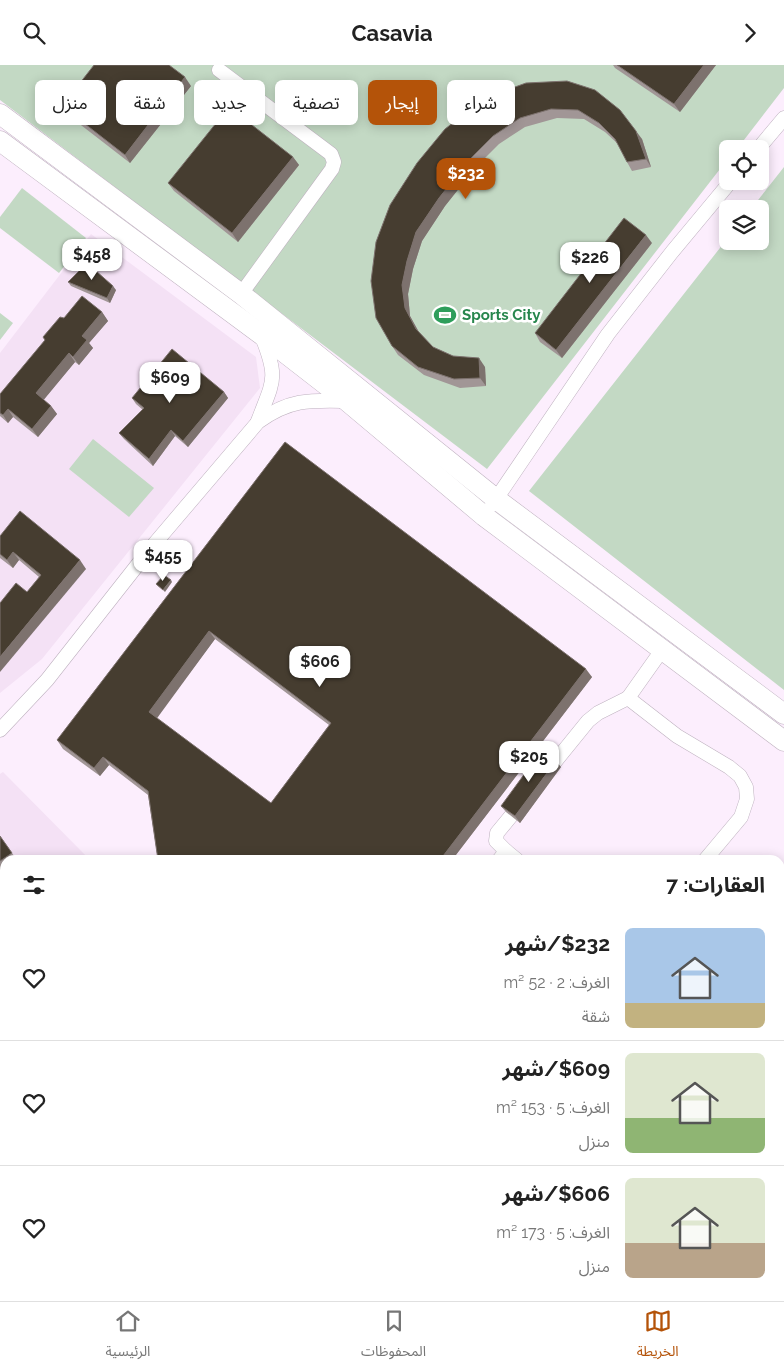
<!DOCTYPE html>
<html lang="ar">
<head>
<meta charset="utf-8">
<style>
  :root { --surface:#fff; --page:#f2f2f2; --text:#222; --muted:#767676; --line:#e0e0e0; --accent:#b45309 }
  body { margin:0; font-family:Raleway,"Noto Sans Arabic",sans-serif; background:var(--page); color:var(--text); direction:rtl; height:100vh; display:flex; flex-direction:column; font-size:19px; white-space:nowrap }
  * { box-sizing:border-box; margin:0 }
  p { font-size:16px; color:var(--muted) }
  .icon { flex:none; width:28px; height:28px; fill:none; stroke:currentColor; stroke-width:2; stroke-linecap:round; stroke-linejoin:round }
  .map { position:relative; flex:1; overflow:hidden; direction:ltr }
  .sheet { position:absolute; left:0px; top:790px; width:785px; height:446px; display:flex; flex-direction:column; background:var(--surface); border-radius:15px 15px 0 0; box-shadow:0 2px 12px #0003; direction:rtl }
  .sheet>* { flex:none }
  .hud { position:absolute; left:15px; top:15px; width:500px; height:45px; direction:rtl; display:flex; gap:10px }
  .tools { position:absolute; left:719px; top:75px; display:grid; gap:10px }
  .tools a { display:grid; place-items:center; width:50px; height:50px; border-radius:8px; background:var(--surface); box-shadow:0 2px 12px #0003; font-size:25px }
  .price { position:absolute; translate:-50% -42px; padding:0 11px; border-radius:10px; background:#fff; color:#222; font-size:16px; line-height:32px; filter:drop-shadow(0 1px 2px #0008) }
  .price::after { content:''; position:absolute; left:50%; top:30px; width:15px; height:11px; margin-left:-8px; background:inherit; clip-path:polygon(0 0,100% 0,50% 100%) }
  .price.current { background:var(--accent); color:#fff }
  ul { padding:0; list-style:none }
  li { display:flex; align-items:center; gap:15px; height:125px; padding:0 20px }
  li+li { border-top:1px solid var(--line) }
  li span { display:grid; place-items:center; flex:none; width:140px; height:100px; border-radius:8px; color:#555 }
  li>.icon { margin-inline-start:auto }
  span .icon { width:60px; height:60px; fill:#fffc; stroke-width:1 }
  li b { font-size:21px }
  h2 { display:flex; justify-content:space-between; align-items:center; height:60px; padding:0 20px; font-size:21px }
  .pill { padding:0 18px; border-radius:8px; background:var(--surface); box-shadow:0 2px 12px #0003; font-size:18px; line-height:45px }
  .pill.current { background:var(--accent); color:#fff }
  header { display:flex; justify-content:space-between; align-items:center; height:65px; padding:0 20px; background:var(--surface); font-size:22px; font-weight:700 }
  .dock { display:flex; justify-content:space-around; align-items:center; height:70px; border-top:1px solid var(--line); background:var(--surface); font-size:14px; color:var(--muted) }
  .dock a { display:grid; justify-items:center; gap:2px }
  .dock .current { color:var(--accent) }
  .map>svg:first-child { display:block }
  .built { fill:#f4e1f5 }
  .green { fill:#c3d9c4 }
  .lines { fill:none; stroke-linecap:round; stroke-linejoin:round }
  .minor-casing { stroke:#beb1bf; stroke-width:15 }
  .highway-casing { stroke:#beb1bf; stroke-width:21 }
  .minor { stroke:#fff; stroke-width:14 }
  .highway { stroke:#fff; stroke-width:20 }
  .wall { fill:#a19696; fill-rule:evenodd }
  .shaded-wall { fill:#7d726e }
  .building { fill:#463d30; stroke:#7d726e; fill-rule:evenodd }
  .labels { text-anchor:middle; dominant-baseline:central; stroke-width:5; stroke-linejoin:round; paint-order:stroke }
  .leisure-label { font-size:15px; font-weight:bold; fill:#27864d; stroke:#fff; text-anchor:start }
</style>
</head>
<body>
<header><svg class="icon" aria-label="forward" viewBox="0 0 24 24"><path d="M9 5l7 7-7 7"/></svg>Casavia<svg class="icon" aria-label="search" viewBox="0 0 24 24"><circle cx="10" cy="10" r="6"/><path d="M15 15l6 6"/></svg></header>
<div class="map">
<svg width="784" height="1236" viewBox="0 0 784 1236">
  <rect width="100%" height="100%" fill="#fceefd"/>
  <g class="built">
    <polygon points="91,169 256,292 260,323 42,594 0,628 0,288"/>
    <polygon points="3,707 90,795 5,795 5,897 0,901 0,709"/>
    <polygon points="125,1231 289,1231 284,1236 129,1236"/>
    <polygon points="293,1231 676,1231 681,1236 288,1236"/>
  </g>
  <g class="green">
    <polygon points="0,0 784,0 784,23 737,84 728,84 727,95 487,404 0,35"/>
    <polygon points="784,102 784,625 529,426 727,174 728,176 760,176 760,144 751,144"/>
    <polygon points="22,123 86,173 59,208 0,163 0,152"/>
    <polygon points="0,248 13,258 0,275"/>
    <polygon points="93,374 154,423 129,452 69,404"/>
  </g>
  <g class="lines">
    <g class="minor-casing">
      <g id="minor">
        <polyline points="219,5 331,89 334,97 332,104 241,229"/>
        <polyline points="758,84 784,53"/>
        <path d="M258,356c15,-40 21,-42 4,-84"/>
        <polyline points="492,440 608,269 672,187 731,116"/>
        <polyline points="662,585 628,633 677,671 729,702 740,711 746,722 747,734 741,752 705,795"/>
        <path d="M0,665l47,-50 103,-131 108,-127c31,-23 52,-22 89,-21"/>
        <polyline points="554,698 588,656 598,648 628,633"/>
        <polyline points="506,786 517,795"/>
        <polyline points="499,795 506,786 496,776 497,768 511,751"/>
        <polyline points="0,904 5,900"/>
        <polyline points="780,941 784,935"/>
        <polyline points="780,953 784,959"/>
        <polyline points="0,1094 5,1102"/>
        <polyline points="0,1135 5,1142"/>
        <polyline points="780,1139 784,1143"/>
        <polyline points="780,1190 784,1185"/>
        <polyline points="62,1231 65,1236"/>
        <polyline points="105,1231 109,1236"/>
        <polyline points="391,1231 394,1236"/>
        <polyline points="629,1231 632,1236"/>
        <polyline points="745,1236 748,1231"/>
      </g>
    </g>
    <g class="highway-casing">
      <g id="highway">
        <polyline points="0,49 241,229 496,434 784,649"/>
        <polyline points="0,76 262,270 347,336 484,451 784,676"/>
      </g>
    </g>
    <use href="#minor" class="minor"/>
    <use href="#highway" class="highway"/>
  </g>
  <g class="wall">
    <polygon points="613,0 716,0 680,47 615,3"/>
    <polygon points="526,18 642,74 651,102 632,106 627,97 618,79 605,67 584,54 557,53 525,62 499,79 476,102 445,141 422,176 413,204 408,229 410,251 419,267 433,282 453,291 485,302 486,321 460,323 424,310 398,290 392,281 371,216"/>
    <polygon points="191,21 130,98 68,50 62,41"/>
    <polygon points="293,92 299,100 238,177 174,126 168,118"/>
    <polygon points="652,178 562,293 540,277 535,268"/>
    <polygon points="68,217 116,225 110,238 71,221"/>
    <polygon points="102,247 108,256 89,278 93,283 79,300 75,297 43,335 51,341 57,349 38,372 13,352 8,358 0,351 0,329 45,275 43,272 64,253"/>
    <polygon points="224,327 228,333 188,382 175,371 153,401 124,374 119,368 143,345 136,339 132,333"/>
    <path d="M285,377l307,235 -140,183h-294l-10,-65 -39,-30 -9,11 -37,-27 -6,-9zM215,574l114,86 -58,78 -115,-85z"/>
    <polygon points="0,471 86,504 27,527 39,512 19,495 13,503 0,493"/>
    <polygon points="561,702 520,758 506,747 501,741"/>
    <polygon points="0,771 17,795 5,795 5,805 0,809"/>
    <polygon points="5,817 5,871 0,875 0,821"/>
    <polygon points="5,878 5,900 0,903 0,879"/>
    <polygon points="0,966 5,973 5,1015 4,1016 0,1010"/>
    <polygon points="780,989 784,991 784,1017 780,1014"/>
    <polygon points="157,1231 193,1231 196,1236 160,1236"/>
    <polygon points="457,1231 510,1231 502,1236 449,1236"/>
    <polygon points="515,1231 581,1231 574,1235"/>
  </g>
  <g class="shaded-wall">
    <polygon points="704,0 716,0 680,47 674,39"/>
    <polygon points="185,12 191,21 130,98 125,90"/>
    <polygon points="636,66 642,74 651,102 646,94"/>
    <polygon points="293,92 299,100 238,177 232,168"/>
    <polygon points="470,94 476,102 445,141 422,176 413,204 408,229 410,251 422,273 416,264 405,243 402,220 407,196 416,167 439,133"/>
    <polygon points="646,170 652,178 562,293 556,285"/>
    <polygon points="113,221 116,225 110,238 107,233"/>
    <polygon points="102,247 108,256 89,278 93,283 79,300 73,292 82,271"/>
    <polygon points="69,288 75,297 42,337 36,328"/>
    <polygon points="479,293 485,302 486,321 480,313"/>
    <polygon points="224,327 228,333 188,382 183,376"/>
    <polygon points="51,341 57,349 38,372 32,364"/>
    <polygon points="8,344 13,352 8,358 3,350"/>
    <polygon points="171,365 175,371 153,401 149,394"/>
    <polygon points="13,487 19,495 13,503 7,495"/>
    <polygon points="80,495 86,504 0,607 0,592"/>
    <polygon points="171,515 172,517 165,527 163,525"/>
    <polygon points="209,566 215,574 155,656 149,647"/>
    <polygon points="586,604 592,612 452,795 440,795"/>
    <polygon points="103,692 109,700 100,711 94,703"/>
    <polygon points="556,696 561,702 520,758 515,751"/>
    <polygon points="781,882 784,886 780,891 780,883"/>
    <polygon points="784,911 784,915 781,919 780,916"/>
  </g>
  <g class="building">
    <polygon points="94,0 169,0 185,12 125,90 62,41"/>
    <polygon points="617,0 704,0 674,39"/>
    <polygon points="567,16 595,25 620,45 636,66 646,94 627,97 615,74 599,58 578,45 551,44 520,53 493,71 470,94 439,133 416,167 407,196 402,220 405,243 416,264 433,282 453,291 479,293 480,313 454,314 418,302 392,281 376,253 371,216 376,177 390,140 417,98 445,64 485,33 526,18"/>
    <polygon points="229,42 293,92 232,168 168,118"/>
    <polygon points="624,153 646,170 556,285 535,268"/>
    <polygon points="87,198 113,221 107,233 68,217"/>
    <polygon points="82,231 102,247 82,271 87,275 73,292 69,288 36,328 51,341 32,364 8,344 3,350 0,348 0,329 45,275 43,272 60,252 64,253"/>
    <polygon points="172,284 224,327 183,376 171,365 149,394 119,368 144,343 132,333"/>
    <path d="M285,377l301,227 -146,191h-209v-4l-26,4h-47l-10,-69 -45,-34 -9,11 -37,-28zM209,566l122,92 -60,80 -122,-91z"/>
    <polygon points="20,446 80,495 0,592 0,538 16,518 27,527 41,510 13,487 7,495 0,489 0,471"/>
    <polygon points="164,510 171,515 163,525 156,519"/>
    <polygon points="542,685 556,696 515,751 501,741"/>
    <polygon points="0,771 12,788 0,796"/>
    <polygon points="5,817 5,861 0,865 0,821"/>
    <polygon points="780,871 784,875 784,884 781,882 780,883"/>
    <polygon points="4,877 5,878 5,890 0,894 0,879"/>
    <polygon points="782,901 784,903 784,911 780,916 780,904"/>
    <polygon points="0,966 5,974 5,982 2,984 4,987 5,986 5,1010 3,1007 0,1009"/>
    <polygon points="780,989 784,991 784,1013 780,1011"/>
    <polygon points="0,1225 8,1236 0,1236"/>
    <polygon points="157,1231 190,1231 184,1236 160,1236"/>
    <polygon points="209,1231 251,1231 254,1236 202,1236"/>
    <polygon points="358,1231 373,1231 376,1236 350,1236"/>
    <polygon points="457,1231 490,1231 481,1236 449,1236"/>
    <polygon points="515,1231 570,1231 573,1236 518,1236"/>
  </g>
  <defs>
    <g id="stadium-bare" transform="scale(1.725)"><path d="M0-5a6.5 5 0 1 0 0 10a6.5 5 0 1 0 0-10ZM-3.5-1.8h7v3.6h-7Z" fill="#2e9e5b" stroke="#fff" stroke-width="2.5" paint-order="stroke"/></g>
  </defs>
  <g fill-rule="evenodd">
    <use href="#stadium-bare" x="445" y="250"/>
  </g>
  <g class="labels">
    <g class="leisure-label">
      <text x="462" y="250">Sports City</text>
    </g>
  </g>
</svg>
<div class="tools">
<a><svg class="icon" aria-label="locate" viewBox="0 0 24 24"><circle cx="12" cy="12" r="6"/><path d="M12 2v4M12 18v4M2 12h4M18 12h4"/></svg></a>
<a><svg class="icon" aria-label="layers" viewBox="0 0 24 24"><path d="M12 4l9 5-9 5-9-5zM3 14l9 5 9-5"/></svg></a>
</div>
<b class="price current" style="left:466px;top:135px">$232</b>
<b class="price" style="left:92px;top:216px">$458</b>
<b class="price" style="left:590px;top:219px">$226</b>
<b class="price" style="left:170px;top:339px">$609</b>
<b class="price" style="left:163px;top:517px">$455</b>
<b class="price" style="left:320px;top:623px">$606</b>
<b class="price" style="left:529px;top:718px">$205</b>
<div class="hud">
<a class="pill">شراء</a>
<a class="pill current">إيجار</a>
<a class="pill">تصفية</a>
<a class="pill">جديد</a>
<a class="pill">شقة</a>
<a class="pill">منزل</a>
</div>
<section class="sheet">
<h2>العقارات: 7<svg class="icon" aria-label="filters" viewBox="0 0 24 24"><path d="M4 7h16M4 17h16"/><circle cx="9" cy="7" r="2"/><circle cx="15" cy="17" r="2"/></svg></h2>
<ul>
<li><span style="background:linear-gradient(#a9c7e8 75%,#c2b280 0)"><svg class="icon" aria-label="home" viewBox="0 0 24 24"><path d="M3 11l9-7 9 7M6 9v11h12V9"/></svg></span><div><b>$232/شهر</b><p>الغرف: 2 · 52 m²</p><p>شقة</p></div><svg class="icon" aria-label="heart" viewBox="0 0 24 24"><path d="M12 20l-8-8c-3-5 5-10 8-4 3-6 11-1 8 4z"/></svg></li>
<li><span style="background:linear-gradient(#dfe7d0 65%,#8fb573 0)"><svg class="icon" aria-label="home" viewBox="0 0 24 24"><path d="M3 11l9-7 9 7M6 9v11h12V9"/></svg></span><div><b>$609/شهر</b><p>الغرف: 5 · 153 m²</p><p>منزل</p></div><svg class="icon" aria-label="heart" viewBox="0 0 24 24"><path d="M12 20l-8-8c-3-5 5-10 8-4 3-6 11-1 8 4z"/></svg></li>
<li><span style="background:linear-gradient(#dfe7d0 65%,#b9a48a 0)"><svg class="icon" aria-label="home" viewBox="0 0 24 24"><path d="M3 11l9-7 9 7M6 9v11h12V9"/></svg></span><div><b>$606/شهر</b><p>الغرف: 5 · 173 m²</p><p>منزل</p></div><svg class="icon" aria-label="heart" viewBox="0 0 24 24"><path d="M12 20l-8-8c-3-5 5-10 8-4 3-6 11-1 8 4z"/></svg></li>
</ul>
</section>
</div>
<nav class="dock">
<a class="current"><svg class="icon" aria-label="map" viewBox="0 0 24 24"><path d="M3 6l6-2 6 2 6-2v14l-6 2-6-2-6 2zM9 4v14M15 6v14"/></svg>الخريطة</a>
<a><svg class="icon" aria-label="saved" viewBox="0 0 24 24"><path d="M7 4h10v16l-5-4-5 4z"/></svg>المحفوظات</a>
<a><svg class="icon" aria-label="home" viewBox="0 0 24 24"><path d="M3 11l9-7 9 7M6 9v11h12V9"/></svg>الرئيسية</a>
</nav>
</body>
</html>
